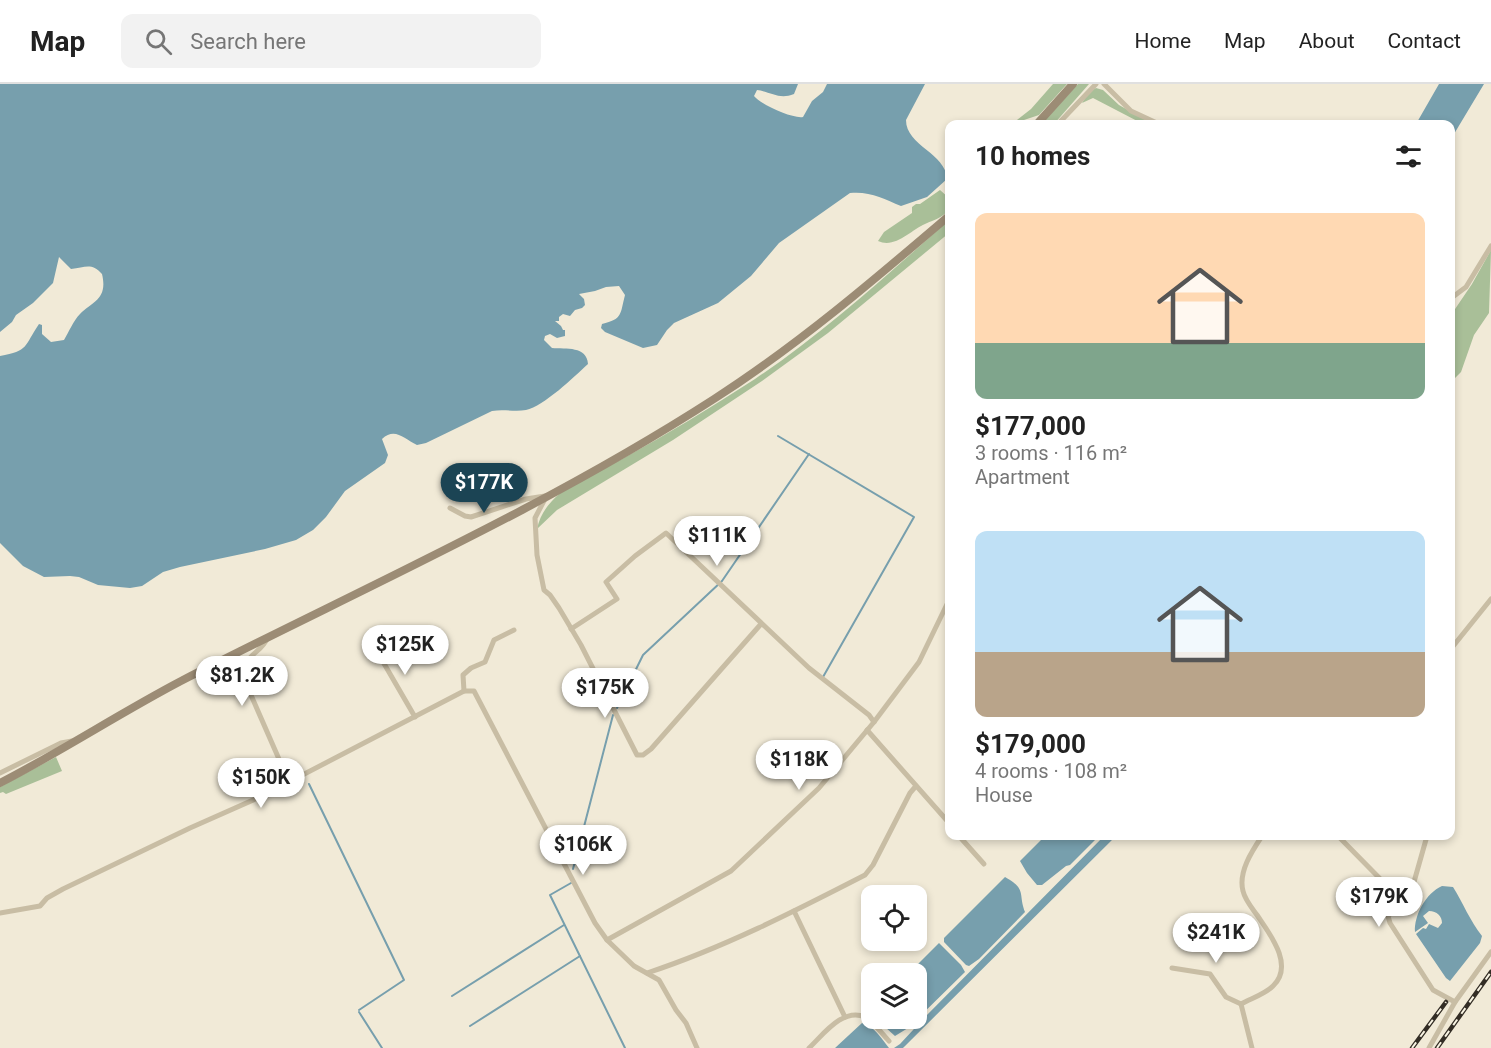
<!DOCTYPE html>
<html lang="en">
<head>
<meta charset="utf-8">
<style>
  :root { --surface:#fff; --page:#f2f2f2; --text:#222; --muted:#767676; --line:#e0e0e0; --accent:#1b4454 }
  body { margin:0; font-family:Roboto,sans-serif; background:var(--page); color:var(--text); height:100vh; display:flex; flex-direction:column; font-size:22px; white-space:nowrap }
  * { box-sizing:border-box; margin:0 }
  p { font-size:20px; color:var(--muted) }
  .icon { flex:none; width:33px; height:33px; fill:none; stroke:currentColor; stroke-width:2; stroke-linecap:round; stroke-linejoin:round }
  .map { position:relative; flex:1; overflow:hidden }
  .drawer { position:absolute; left:945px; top:36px; width:510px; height:720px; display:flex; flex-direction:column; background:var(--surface); border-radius:12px; box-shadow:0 3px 9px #0003 }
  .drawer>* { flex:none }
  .buttons { position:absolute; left:861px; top:801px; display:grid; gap:12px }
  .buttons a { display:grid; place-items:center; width:66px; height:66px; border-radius:12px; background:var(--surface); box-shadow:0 3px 9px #0003; font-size:30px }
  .price { position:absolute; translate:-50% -51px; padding:0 14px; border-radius:21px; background:#fff; color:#222; font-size:20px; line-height:39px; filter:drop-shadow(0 2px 3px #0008) }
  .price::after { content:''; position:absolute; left:50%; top:36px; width:18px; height:14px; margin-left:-9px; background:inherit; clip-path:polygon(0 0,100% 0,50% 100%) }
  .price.on { background:var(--accent); color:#fff }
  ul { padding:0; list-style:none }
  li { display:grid; align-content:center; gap:12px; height:318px; padding:0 30px }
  li span { display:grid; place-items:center; height:186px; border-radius:12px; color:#555 }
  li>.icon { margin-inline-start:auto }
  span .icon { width:108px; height:108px; fill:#fffc; stroke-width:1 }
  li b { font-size:26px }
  h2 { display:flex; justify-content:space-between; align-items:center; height:72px; padding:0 30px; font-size:26px }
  header { display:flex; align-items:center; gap:36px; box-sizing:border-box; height:84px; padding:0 30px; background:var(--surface); border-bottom:2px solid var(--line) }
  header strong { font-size:28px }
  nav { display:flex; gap:33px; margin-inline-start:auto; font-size:21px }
  .search { width:420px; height:54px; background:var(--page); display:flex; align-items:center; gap:15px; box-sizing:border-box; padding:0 21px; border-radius:12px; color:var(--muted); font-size:22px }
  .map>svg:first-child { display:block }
  .green { fill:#a9bf98 }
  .water { fill:#779fad }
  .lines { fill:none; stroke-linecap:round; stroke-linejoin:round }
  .stream { stroke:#779fad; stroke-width:2 }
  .street { stroke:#c8bda4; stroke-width:5 }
  .secondary { stroke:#9c8c75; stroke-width:8 }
  .rail-casing { stroke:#332d25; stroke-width:4.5 }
  .rail { stroke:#f9f4e3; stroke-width:2; stroke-dasharray:7; stroke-linecap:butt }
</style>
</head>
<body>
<header>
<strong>Map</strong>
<div class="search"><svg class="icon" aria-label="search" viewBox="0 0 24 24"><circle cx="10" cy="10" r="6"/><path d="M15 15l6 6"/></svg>Search here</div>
<nav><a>Home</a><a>Map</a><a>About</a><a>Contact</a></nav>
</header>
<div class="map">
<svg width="1491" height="964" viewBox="0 0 1491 964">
  <rect width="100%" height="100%" fill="#f1ead7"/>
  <g class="green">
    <polygon points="1053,0 1067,0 1039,31 1024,36 1018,40 1012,40 1031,25"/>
    <polygon points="1078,0 1089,0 1054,40 1041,40"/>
    <polygon points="1096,4 1103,6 1119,21 1153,40 1143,40 1093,14 1082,19 1089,8"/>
    <path d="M940,106l9,8v12c-9,9 -13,9 -24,14 -14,6 -30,25 -47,17l6,-9 28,-19v-6l4,-3h4z"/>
    <path d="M949,136v13l-121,100 -66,48 -89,59 -116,70 -20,19c8,-39 54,-53 85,-70 45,-25 90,-52 133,-80 70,-47 132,-104 194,-159z"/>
    <polygon points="1491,166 1489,229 1474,251 1461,288 1451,298 1451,231 1472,200"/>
    <polygon points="56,673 62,687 6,710 3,708 0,709 0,703"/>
  </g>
  <g class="water">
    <path d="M0,0h798l-4,10c-15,6 -22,-2 -37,-4l-3,6c7,9 39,23 49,21l9,-16 11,-9 4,-8h98l-19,36c0,26 40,33 41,59l-20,18 -26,9c-17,-7 -31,-15 -51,-13l-71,50 -28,33 -33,27 -44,20 -7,7 -10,15 -14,3 -38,-16 -4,-4 1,-4c21,-5 18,-10 23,-29l-6,-9 -13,1 -11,4 -16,3 5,5 1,6 -3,3 -7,2 -5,6 -7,-2 -4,3v4h-4l6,5 2,4h2v6l-8,2 -7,-4 -5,2 -1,4 8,8c14,1 35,-2 36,16 -14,13 -44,42 -62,46 -11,2 -22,-1 -34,1l-66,32 -9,2c-13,-6 -22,-18 -35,-6l6,16 -3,8 -40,28 -19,26 -13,13 -17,10 -31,9 -85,18 -17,5 -21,14 -12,2 -32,-3 -19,-8 -9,-1 -26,1 -21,-11 -23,-23v-187c29,-5 24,-10 39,-32l3,1v9l9,8 13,-2c5,-8 9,-19 16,-26 13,-13 28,-15 22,-40 -11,-12 -17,-6 -31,-5l-12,-12 -6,26 -20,20 -17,12 -4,7 -12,10z"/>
    <polygon points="1439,0 1484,0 1451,55 1450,40 1416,40"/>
    <polygon points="1045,752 1099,752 1070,781 1066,782 1042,801 1037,801 1027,789 1020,777"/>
    <polygon points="1104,752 1116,752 903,964 894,964 900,960 926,932"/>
    <path d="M1005,793c22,12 13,17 20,35l-46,47 -10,7 -3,-1 -22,-23v-4z"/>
    <path d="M1442,802l11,1c10,16 17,34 29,49l-2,7 -30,38 -4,-3 -30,-44 7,-6 3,1 3,-5 9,4 4,-5c0,-7 -5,-12 -13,-12l-6,5 5,7 -13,9c-1,-17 11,-39 27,-46z"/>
    <polygon points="939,859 961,881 965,888 908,944 895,952 876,935 916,934 916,890 909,889"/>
    <path d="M862,939c12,3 20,16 27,25h-54z"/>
  </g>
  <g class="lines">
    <g class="stream">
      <polyline points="778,352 914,433 823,593"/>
      <polyline points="617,624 643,571 722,497 809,370"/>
      <polyline points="309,700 404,896 359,926"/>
      <polyline points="573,785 613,631"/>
      <polyline points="571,799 550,811 625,964"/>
      <polyline points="452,912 564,841"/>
      <polyline points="359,928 382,964"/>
      <polyline points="470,942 580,872"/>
    </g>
    <g class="street">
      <polyline points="1104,0 1131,27 1159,40"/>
      <polyline points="1058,40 1096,0"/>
      <polyline points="1450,215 1466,203 1491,162"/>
      <polyline points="546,413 535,434 537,471 544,506 550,511 559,524 581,561 637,671 643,671 651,665 761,540"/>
      <polyline points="450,424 465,432 471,433 526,415 545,412"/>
      <polyline points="571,545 617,515 606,498 635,472 666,449 809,584 869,631 874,638"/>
      <path d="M268,553c-8,19 -24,14 -24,42l45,103"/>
      <polyline points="375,564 415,633"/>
      <polyline points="1450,566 1491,515"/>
      <polyline points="464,607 463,591 471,584 485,578 494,556 514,546"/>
      <polyline points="867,646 950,740"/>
      <polyline points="0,689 61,659 72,657"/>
      <polyline points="959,752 984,780"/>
      <polyline points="1338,752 1401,816 1397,824 1388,832 1390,839 1433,906 1455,918"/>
      <polyline points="1401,816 1410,812 1427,752"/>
      <polyline points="794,827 845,933"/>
      <polyline points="0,829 40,822 47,814 63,805 190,744 262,712 464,607 474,607 595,839 607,856 634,882 659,896 676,926 686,939 697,964"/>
      <polyline points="607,856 731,787 819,704 874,638 919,578 950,514"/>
      <polyline points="1172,884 1210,890 1226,913 1241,920"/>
      <path d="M647,889c76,-25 148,-62 218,-98l8,-10 37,-72 6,-7"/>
      <path d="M809,964c14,-13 34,-41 56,-31 9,5 17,17 24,24"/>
      <path d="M1252,964l-11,-44c11,-6 24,-10 32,-18 22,-21 -4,-53 -16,-71 -5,-7 -12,-15 -14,-24 -5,-19 9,-40 19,-55"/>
      <polyline points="1429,964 1455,918 1491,868"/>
    </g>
    <g class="secondary">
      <polyline points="1037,40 1073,0"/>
      <path d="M0,699c62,-32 120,-70 181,-102 178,-91 364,-173 533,-282 84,-54 160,-119 236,-184"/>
    </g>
    <g class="rail-casing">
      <g id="rail">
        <polyline points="1412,964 1446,918"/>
        <polyline points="1437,964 1491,888"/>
      </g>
    </g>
    <use href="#rail" class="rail"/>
  </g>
</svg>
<div class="buttons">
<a><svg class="icon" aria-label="locate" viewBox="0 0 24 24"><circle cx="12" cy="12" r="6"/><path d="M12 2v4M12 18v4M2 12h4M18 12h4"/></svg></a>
<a><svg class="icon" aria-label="layers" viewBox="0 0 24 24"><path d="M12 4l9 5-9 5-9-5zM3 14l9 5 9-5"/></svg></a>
</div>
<b class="price on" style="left:484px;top:430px">$177K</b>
<b class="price" style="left:717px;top:483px">$111K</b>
<b class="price" style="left:405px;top:592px">$125K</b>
<b class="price" style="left:242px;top:623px">$81.2K</b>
<b class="price" style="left:605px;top:635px">$175K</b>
<b class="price" style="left:799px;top:707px">$118K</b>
<b class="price" style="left:261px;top:725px">$150K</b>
<b class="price" style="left:583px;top:792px">$106K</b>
<b class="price" style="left:1379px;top:844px">$179K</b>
<b class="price" style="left:1216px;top:880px">$241K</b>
<section class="drawer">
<h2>10 homes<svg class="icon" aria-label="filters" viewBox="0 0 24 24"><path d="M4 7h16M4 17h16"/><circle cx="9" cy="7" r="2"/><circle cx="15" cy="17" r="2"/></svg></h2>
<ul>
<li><span style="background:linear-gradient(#ffd9b3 70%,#7fa58c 0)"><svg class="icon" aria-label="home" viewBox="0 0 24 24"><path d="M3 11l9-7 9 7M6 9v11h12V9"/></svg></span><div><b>$177,000</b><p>3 rooms · 116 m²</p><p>Apartment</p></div></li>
<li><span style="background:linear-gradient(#bfe0f5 65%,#b9a48a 0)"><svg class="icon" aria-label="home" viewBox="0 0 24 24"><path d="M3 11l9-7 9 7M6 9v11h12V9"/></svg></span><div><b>$179,000</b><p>4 rooms · 108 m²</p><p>House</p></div></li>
</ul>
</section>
</div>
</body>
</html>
